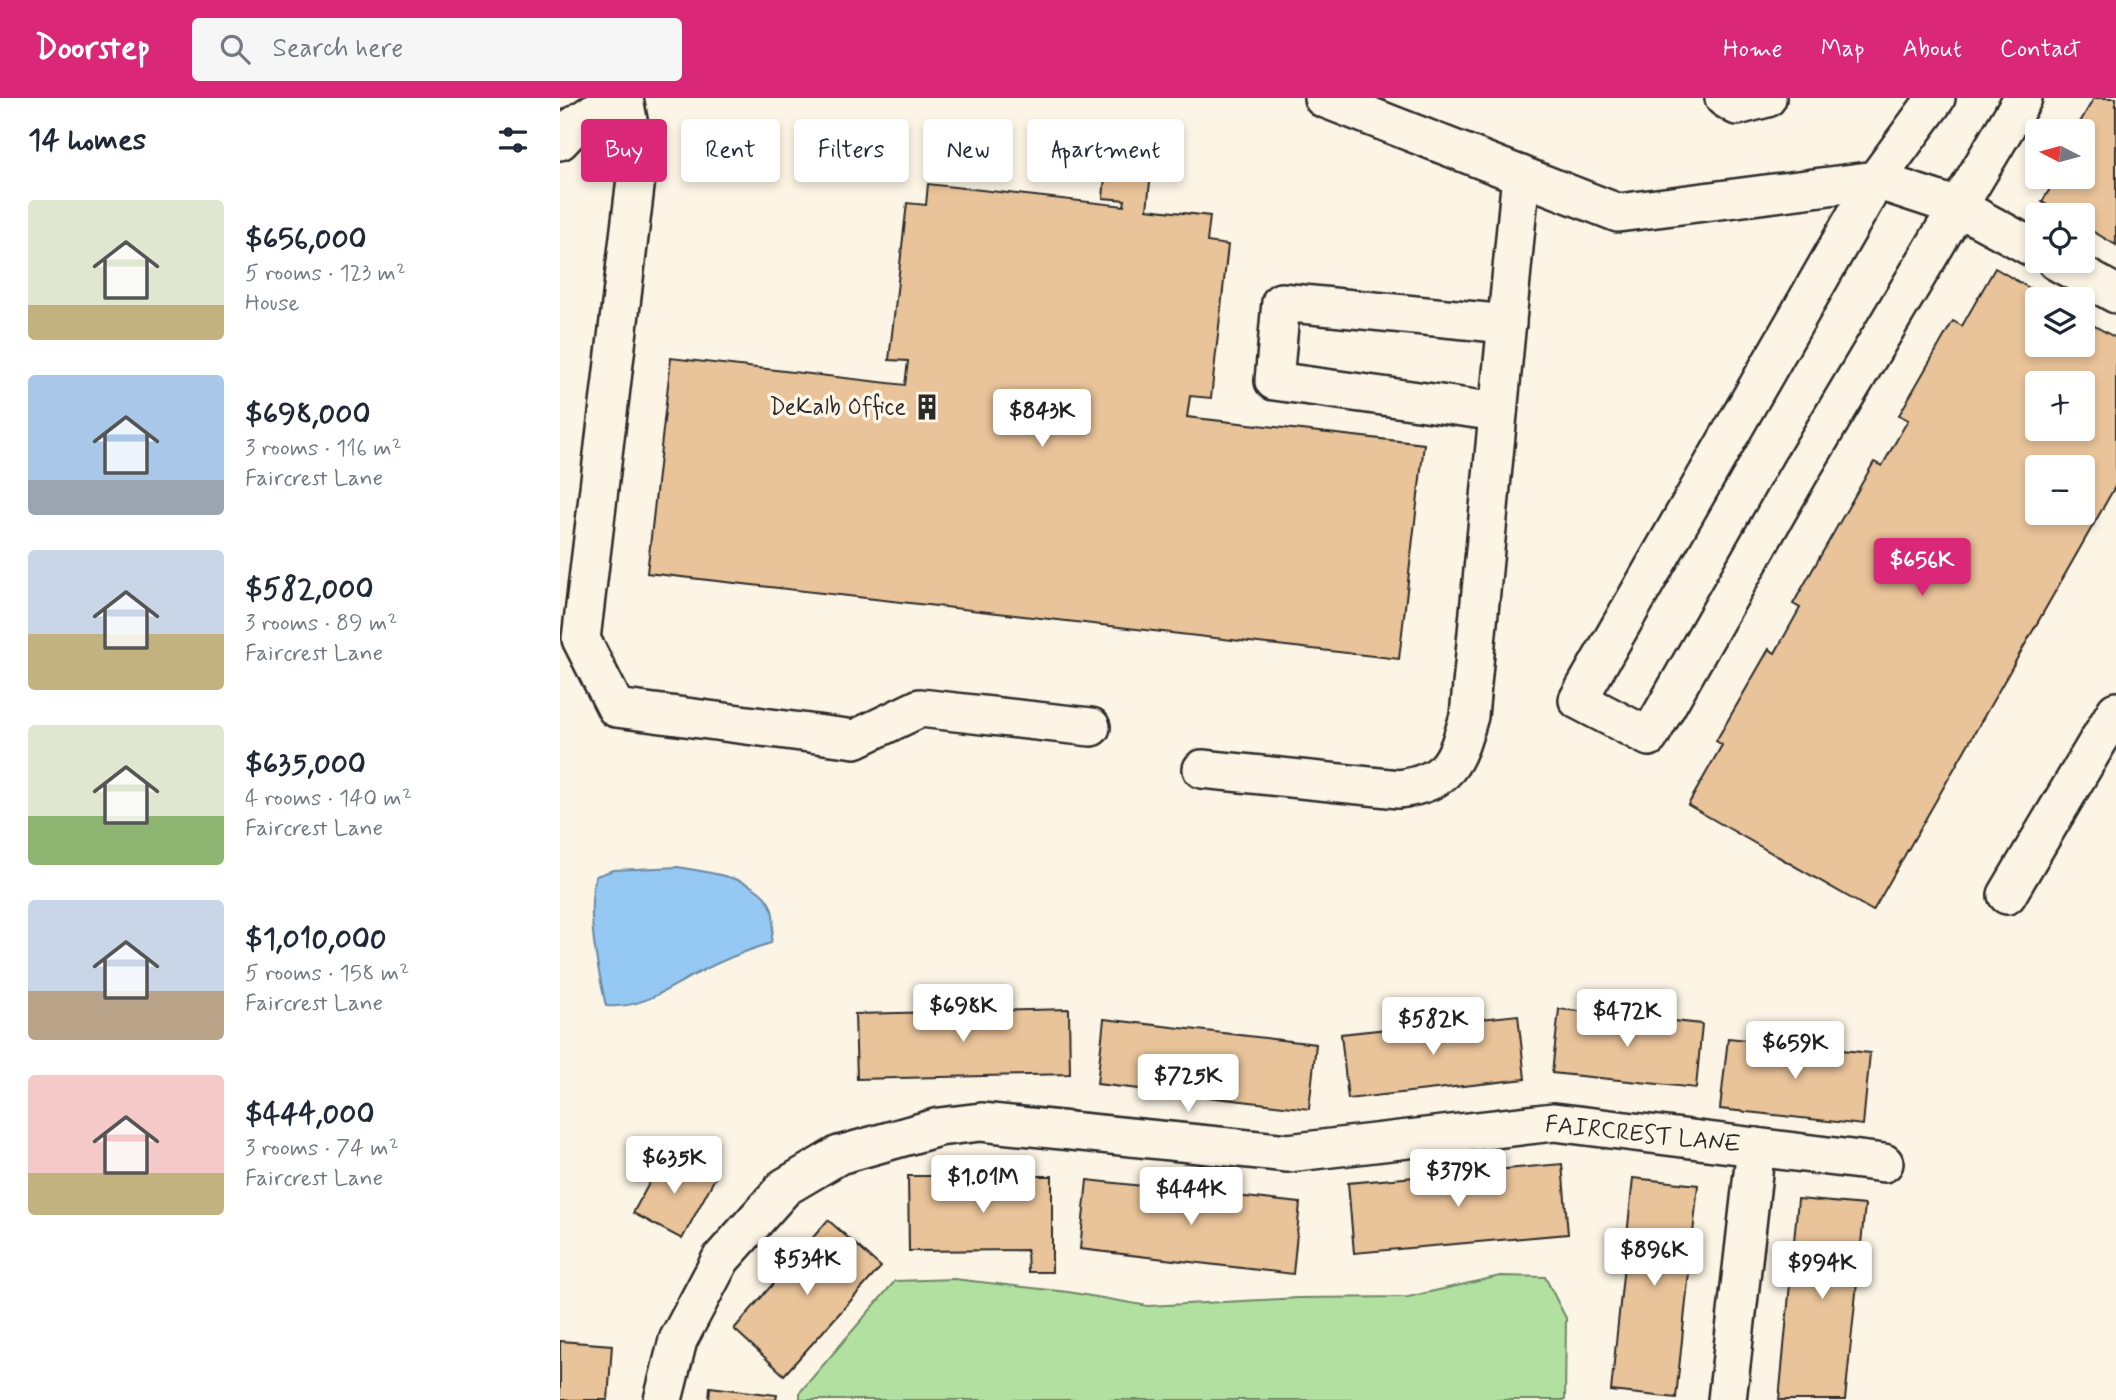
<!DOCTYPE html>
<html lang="en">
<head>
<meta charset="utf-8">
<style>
  :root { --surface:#fff; --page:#f6f6f7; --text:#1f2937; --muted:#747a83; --accent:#db2777 }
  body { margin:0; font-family:Mynerve,sans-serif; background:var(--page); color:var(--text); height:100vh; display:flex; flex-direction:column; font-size:26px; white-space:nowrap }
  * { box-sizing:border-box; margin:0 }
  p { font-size:23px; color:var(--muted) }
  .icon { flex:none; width:38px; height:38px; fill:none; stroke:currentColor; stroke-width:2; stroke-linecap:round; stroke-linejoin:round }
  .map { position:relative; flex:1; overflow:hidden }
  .panel { display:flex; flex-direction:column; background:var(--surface); width:560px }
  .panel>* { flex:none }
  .top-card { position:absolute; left:21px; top:21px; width:665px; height:63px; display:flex; gap:14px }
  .needle { width:46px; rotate:276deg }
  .tools { position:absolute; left:1465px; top:21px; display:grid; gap:14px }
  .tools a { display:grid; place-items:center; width:70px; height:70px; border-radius:7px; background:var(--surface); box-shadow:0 4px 10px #0003; font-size:35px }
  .price { position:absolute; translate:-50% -60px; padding:0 16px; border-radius:7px; background:#fff; color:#222; font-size:23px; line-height:46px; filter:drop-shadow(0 2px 4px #0008) }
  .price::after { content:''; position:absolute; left:50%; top:42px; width:21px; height:16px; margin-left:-10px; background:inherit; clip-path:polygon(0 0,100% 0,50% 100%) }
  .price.active { background:var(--accent); color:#fff }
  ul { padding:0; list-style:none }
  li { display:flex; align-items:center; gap:21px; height:175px; padding:0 28px }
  li span { display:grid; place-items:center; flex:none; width:196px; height:140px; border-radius:7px; color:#555 }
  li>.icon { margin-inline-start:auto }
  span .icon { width:84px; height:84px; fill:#fffc; stroke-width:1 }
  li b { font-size:30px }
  h2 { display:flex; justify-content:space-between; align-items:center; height:84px; padding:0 28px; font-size:30px }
  .pill { padding:0 24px; border-radius:7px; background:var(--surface); box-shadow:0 4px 10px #0003; font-size:24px; line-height:63px }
  .pill.active { background:var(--accent); color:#fff }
  header { display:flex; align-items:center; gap:42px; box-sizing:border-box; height:98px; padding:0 35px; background:var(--accent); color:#fff }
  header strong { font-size:33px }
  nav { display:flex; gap:38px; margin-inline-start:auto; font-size:24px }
  .search { width:490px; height:63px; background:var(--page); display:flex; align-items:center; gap:18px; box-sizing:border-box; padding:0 24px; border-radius:7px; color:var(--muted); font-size:26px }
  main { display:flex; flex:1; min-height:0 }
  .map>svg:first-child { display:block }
  .green { fill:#b1e0a0; stroke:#6e8666; stroke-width:2 }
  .water { fill:#95c8f2; stroke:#6b89a2; stroke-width:2 }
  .building { fill:#e9c399; stroke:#2b2b2b; stroke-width:2; fill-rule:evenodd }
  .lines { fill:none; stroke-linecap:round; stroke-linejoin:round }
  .minor-casing { stroke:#2b2b2b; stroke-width:42 }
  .minor { stroke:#fcf5e5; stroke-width:37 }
  .labels { text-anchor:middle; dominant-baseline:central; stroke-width:7; stroke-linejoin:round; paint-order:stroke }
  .poi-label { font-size:24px; fill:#2b2b2b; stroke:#fcf5e5; text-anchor:end }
  .street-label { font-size:24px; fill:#2b2b2b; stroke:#fcf5e5 }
</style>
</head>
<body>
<header>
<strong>Doorstep</strong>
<div class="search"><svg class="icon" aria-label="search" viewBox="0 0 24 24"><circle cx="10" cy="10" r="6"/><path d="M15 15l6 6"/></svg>Search here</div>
<nav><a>Home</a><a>Map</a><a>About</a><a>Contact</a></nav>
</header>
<main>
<section class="panel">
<h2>14 homes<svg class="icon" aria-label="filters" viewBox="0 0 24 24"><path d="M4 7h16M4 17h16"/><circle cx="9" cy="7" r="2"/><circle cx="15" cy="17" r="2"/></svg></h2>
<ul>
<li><span style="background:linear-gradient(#dfe7d0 75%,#c2b280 0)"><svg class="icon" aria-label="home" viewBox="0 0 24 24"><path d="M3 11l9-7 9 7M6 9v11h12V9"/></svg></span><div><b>$656,000</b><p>5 rooms · 123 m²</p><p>House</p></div></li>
<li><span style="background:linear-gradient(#a9c7e8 75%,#9aa5b1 0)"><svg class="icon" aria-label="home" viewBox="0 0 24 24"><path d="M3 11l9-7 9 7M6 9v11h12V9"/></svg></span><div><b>$698,000</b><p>3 rooms · 116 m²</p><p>Faircrest Lane</p></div></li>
<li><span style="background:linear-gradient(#c9d6e8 60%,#c2b280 0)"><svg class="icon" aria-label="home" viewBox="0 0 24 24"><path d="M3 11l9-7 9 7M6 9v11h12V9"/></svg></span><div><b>$582,000</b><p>3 rooms · 89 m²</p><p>Faircrest Lane</p></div></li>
<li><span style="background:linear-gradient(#dfe7d0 65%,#8fb573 0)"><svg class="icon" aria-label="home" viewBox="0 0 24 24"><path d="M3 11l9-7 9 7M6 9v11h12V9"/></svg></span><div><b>$635,000</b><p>4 rooms · 140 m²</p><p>Faircrest Lane</p></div></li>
<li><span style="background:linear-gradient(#c9d6e8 65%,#b9a48a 0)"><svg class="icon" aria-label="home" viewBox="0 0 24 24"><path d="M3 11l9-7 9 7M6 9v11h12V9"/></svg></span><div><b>$1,010,000</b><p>5 rooms · 158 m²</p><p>Faircrest Lane</p></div></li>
<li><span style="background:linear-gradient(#f6c9c9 70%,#c2b280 0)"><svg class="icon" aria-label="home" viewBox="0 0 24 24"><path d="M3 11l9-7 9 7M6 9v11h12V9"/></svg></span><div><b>$444,000</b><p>3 rooms · 74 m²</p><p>Faircrest Lane</p></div></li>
</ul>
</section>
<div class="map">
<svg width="1556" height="1302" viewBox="0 0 1556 1302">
  <rect width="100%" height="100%" fill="#fcf5e5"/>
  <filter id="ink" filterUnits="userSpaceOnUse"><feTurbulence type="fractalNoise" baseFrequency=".0143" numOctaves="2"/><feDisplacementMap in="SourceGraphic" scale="14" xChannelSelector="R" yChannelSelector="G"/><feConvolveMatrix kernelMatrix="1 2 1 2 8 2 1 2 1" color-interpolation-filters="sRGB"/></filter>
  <g filter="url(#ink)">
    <polygon class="green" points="940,1178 985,1179 1006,1220 1005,1302 240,1302 240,1294 335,1183 394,1181 508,1194 588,1208 738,1200 848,1199"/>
    <path class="water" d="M118,769c29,6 90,10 95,48 2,8 -1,19 -2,28 -26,8 -51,18 -75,31 -30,15 -54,35 -90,32 -8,-36 -21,-95 -10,-130l17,-6z"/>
    <g class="building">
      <polygon points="1534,0 1556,0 1556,147 1522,127 1522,117 1505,117 1482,104 1497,79 1522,79 1522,33 1515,33"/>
      <polygon points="546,69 591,75 587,111 650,118 647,144 668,147 651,300 630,298 627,319 864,346 839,561 87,475 111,260 345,287 348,263 329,262 347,105 366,107 368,86 564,108 565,102 543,100"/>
      <path d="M1435,170l53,31h-11v46h45v-26l34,19v147l-243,426 -185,-106 34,-60 -6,-4 53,-92 6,4 25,-45 -7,-4 81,-142 8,4 26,-46 -9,-5 54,-94 9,5zM1477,285h45v46h-45zM1477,369h45v46h-45z"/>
      <polygon points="509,911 510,976 297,981 295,916"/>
      <polygon points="999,911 1142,926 1136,990 992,975"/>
      <polygon points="958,917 965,981 788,1001 781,936"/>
      <polygon points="544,921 756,946 749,1011 537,986"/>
      <polygon points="1168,940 1310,955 1303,1027 1160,1011"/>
      <polygon points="106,1054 155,1080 122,1141 73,1115"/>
      <polygon points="1002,1066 1008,1136 794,1155 788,1085"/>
      <polygon points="348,1078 492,1078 492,1174 468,1174 467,1152 349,1153"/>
      <polygon points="1073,1080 1138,1087 1116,1300 1051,1293"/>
      <polygon points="527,1082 740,1105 733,1176 520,1151"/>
      <polygon points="1238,1101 1305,1107 1285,1302 1219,1302"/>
      <polygon points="268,1122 321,1169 224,1277 174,1231"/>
      <polygon points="0,1243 52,1247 48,1302 0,1302"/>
      <polygon points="150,1289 217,1297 216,1302 149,1302"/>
    </g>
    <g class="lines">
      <g class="minor-casing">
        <g id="minor">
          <polyline points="64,0 77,72 21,541 56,610 295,641 360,610 531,629"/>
          <polyline points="763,0 1058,115 1316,82 1018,602 1089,639 1241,372 1463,0"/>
          <polyline points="1164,0 1177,8 1207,0"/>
          <polyline points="1376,0 1316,82 1398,109 1477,152"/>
          <polyline points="0,43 14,28 55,0"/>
          <polyline points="1496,163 1556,196"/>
          <polyline points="938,314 714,283 721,204 947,226"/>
          <path d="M642,671l197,20c50,-7 57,-27 70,-73l52,-541"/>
          <polyline points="1447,797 1556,613"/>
          <polyline points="103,1302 118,1242 161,1161 225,1089 279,1057 379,1029 421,1024 728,1055 994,1024 1324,1065"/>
          <polyline points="1167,1302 1196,1049"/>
        </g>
      </g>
      <use href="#minor" class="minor"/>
    </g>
  </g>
  <defs>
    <g id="building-bare" transform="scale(2.1)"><path d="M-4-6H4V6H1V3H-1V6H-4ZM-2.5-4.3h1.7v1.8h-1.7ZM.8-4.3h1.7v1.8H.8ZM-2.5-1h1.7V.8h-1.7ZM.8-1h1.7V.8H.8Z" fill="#2b2b2b" stroke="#fcf5e5" stroke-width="2.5" paint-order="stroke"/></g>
  </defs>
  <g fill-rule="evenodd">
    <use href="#building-bare" x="367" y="309"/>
  </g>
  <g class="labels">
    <g class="poi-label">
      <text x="346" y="309">DeKalb Office</text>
    </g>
    <g class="street-label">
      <text transform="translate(1083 1037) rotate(6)">FAIRCREST LANE</text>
    </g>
  </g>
</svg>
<div class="tools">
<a><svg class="needle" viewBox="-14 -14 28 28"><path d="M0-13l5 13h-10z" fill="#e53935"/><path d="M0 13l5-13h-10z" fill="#747a83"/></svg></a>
<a><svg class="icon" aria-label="locate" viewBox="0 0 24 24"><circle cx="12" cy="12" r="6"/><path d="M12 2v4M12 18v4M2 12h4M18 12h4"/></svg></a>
<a><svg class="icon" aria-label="layers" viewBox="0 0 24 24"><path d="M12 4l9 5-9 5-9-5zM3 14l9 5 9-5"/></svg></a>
<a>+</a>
<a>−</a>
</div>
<b class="price" style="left:482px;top:351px">$843K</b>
<b class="price active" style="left:1362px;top:500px">$656K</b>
<b class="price" style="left:403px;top:946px">$698K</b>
<b class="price" style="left:1067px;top:951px">$472K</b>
<b class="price" style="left:873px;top:959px">$582K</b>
<b class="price" style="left:1235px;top:983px">$659K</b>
<b class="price" style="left:628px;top:1016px">$725K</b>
<b class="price" style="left:114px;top:1098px">$635K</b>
<b class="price" style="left:898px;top:1111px">$379K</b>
<b class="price" style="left:423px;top:1117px">$1.01M</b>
<b class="price" style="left:631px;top:1129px">$444K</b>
<b class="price" style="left:1094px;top:1190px">$896K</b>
<b class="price" style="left:247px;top:1199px">$534K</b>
<b class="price" style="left:1262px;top:1203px">$994K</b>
<div class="top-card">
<a class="pill active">Buy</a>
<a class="pill">Rent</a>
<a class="pill">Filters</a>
<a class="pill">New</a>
<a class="pill">Apartment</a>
</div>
</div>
</main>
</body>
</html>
